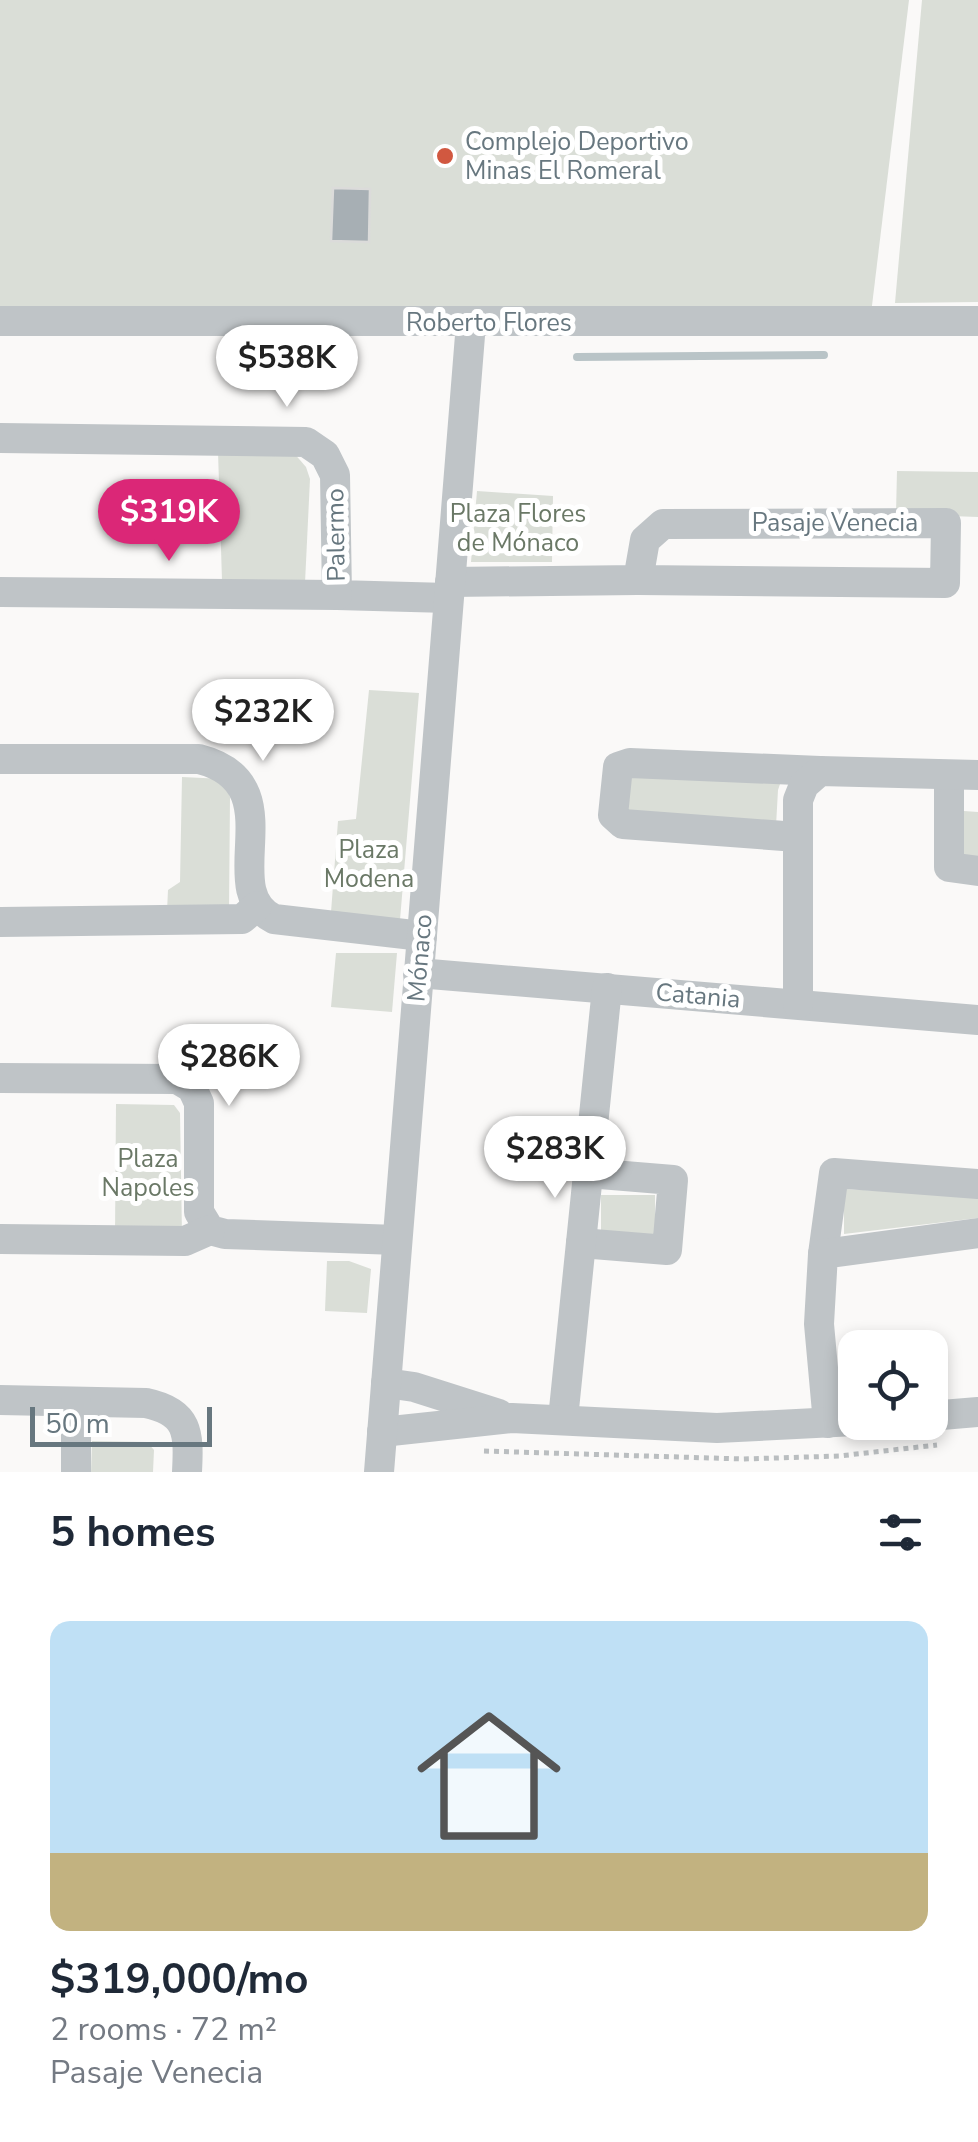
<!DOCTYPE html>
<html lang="en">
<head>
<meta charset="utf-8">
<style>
  :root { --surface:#fff; --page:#f2f2f3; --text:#1f2937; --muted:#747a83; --accent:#db2777 }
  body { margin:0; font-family:"Nunito Sans",sans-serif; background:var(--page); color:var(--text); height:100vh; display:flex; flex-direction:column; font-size:38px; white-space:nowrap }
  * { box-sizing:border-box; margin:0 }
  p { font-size:32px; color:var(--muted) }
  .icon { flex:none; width:55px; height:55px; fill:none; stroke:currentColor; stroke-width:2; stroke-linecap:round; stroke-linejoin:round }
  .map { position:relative; height:1472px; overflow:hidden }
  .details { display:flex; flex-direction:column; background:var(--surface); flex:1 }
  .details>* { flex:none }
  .controls { position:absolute; left:838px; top:1330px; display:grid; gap:20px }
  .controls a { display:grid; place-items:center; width:110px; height:110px; border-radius:20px; background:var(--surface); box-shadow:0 5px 15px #0003; font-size:50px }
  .scale { position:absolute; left:30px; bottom:25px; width:182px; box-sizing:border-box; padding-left:10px; border:5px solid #67777f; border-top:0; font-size:28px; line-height:35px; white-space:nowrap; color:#67777f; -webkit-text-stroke:8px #fff; paint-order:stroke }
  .price { position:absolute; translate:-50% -85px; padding:0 22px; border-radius:35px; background:#fff; color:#222; font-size:32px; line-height:65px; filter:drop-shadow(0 2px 5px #0008) }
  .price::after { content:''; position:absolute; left:50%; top:60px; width:30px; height:22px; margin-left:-15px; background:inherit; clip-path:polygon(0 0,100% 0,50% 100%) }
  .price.active { background:var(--accent); color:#fff }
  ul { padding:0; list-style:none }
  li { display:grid; align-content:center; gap:20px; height:530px; padding:0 50px }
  li span { display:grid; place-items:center; height:310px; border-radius:20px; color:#555 }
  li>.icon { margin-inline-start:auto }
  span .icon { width:180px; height:180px; fill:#fffc; stroke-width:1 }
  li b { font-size:42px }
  h2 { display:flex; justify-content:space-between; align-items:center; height:120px; padding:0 50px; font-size:42px }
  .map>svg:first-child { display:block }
  .green { fill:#daded7 }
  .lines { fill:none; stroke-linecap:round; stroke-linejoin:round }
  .stream { stroke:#b9c4c7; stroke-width:8 }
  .building { fill:#a7afb4; stroke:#dbdbda; stroke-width:2.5 }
  .path { stroke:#babec0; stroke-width:5; stroke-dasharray:5 5; stroke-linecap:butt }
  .minor { stroke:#bfc4c7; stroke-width:30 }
  .poi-dot { fill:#d15840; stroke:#fff; stroke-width:4 }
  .labels { text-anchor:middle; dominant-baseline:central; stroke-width:10; stroke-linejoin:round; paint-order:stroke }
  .poi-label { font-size:25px; fill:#67777f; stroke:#fff; text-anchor:start }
  .street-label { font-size:25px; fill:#67777f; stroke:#fff }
  .park-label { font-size:25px; fill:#6a7866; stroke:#fff }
</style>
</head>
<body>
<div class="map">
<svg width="978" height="1472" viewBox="0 0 978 1472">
  <rect width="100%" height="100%" fill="#faf9f8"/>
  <g class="green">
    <polygon points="0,0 909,0 870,322 0,311"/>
    <polygon points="922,0 978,0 978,302 895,303"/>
    <polygon points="218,451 293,452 306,467 310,479 305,583 222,581"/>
    <polygon points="897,471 978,472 978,517 896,514"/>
    <polygon points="477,491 553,496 552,562 471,562"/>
    <polygon points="369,690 419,693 400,920 331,912 338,821 356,819"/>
    <polygon points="641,773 782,778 778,790 776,826 640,817 624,808 624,781"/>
    <polygon points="182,777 224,779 230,797 229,910 167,911 168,890 180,882"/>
    <polygon points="964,811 978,812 978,858 962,857"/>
    <polygon points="336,953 397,953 392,1012 331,1007"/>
    <polygon points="116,1104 174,1105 180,1113 182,1235 115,1235"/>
    <polygon points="844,1189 978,1196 978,1218 844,1234"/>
    <rect x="601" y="1195" width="54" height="39"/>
    <polygon points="327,1261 349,1261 371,1269 367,1313 325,1311"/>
    <polygon points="92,1441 147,1442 154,1450 153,1472 91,1472"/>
  </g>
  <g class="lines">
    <polyline class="stream" points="577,357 824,355"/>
  </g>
  <g class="building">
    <polygon points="333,188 370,189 369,242 331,241"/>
    <polygon points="846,1361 855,1361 855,1396 845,1396"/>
  </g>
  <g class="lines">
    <polyline class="path" points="484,1451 743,1459 839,1456 937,1445"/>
    <g class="minor">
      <polyline points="0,321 978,321"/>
      <polyline points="0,438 306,442 325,455 335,475 337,595 448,598"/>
      <polyline points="450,582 638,580 945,583 946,523 663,524 645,540 638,580"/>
      <polyline points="0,592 337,595"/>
      <path d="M0,759h199c98,25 14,130 75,160l148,17"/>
      <polyline points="949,776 949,867 978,871"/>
      <polyline points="797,837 623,824 613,815 618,767 630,763 820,771"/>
      <polyline points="0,922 242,919 257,906"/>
      <polyline points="418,973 978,1020"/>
      <polyline points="798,1004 798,800 804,785 820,771 978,775"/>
      <polyline points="0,1078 177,1079 192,1088 199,1103 199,1212 210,1230 225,1234 397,1240"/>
      <polyline points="0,1239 185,1241 210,1230"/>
      <polyline points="581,1243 667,1250 673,1180 588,1173"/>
      <polyline points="823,1254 834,1173 978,1184"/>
      <polyline points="386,1383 414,1387 499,1414"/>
      <path d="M0,1400l146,3c43,9 43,30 41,69"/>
      <polyline points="930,1416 978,1412"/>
      <polyline points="563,1419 607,988"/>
      <polyline points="828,1423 819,1324 823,1254 978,1233"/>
      <polyline points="382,1432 512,1418 717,1428 855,1421"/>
      <polyline points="76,1472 76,1402"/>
      <polyline points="379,1472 471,323"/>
    </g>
  </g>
  <circle class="poi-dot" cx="445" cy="156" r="10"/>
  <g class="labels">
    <g class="poi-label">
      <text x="465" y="142">Complejo Deportivo<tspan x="465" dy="29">Minas El Romeral</tspan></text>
    </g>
    <g class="street-label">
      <text x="489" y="323">Roberto Flores</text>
      <text x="835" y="523">Pasaje Venecia</text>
      <text transform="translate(336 535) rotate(-91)">Palermo</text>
      <text transform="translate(420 958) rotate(-85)">Mónaco</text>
      <text transform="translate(698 996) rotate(5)">Catania</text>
    </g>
    <g class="park-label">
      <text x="518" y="514">Plaza Flores<tspan x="518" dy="29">de Mónaco</tspan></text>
      <text x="369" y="850">Plaza<tspan x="369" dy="29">Modena</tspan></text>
      <text x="148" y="1159">Plaza<tspan x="148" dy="29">Napoles</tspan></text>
    </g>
  </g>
</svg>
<div class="controls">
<a><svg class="icon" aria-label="locate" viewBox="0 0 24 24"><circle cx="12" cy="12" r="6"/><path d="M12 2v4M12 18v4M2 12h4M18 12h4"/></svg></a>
</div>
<div class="scale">50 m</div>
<b class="price" style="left:287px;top:410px">$538K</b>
<b class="price active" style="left:169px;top:564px">$319K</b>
<b class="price" style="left:263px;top:764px">$232K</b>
<b class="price" style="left:229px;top:1109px">$286K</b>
<b class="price" style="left:555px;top:1201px">$283K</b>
</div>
<section class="details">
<h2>5 homes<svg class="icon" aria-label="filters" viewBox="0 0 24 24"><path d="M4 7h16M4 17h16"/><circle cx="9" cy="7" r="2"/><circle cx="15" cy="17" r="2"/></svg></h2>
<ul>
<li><span style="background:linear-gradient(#bfe0f5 75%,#c2b280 0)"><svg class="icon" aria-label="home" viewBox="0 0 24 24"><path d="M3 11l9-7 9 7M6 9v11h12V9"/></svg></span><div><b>$319,000/mo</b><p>2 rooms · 72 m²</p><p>Pasaje Venecia</p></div></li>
</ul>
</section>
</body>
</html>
